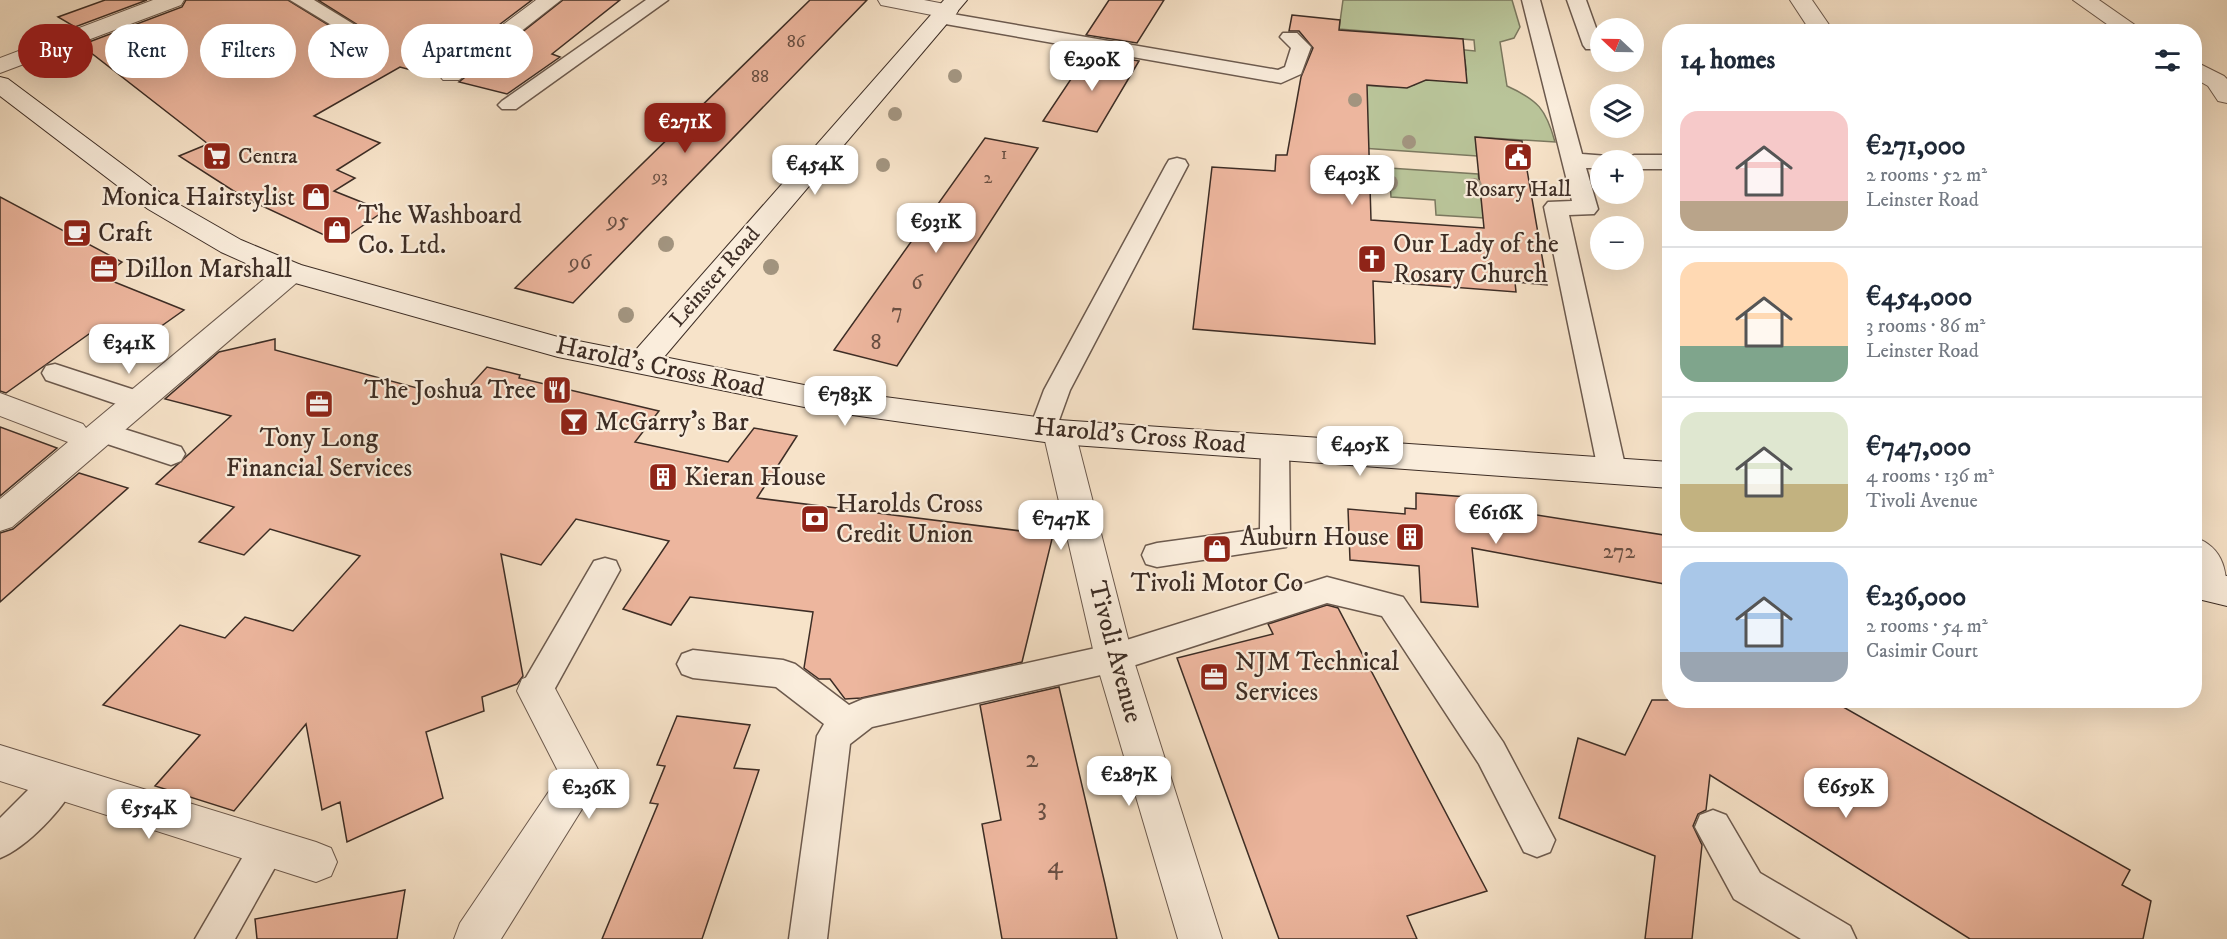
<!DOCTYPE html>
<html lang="en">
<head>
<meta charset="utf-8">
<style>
  :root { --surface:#fff; --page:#f2f2f3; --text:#1f2937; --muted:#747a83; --line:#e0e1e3; --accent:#8f2418 }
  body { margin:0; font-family:"IM FELL DW Pica",serif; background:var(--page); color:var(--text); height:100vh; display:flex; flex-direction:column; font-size:22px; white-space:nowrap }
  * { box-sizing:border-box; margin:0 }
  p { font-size:20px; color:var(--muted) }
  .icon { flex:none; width:33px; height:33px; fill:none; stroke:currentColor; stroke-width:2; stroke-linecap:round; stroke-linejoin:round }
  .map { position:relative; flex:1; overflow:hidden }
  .details { position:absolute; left:1662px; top:24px; width:540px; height:684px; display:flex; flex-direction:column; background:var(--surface); border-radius:24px; box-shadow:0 6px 24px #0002 }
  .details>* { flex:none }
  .banner { position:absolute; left:18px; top:24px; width:570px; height:54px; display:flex; gap:12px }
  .needle { width:39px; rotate:292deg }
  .fabs { position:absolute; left:1590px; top:18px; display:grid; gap:12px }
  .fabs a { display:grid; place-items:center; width:54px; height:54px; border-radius:50%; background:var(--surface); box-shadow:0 6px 24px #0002; font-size:30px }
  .price { position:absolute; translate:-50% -51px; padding:0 14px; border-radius:12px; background:#fff; color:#222; font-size:20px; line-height:39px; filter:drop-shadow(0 2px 3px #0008) }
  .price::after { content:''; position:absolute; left:50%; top:36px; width:18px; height:14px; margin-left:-9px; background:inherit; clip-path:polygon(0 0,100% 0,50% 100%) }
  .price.on { background:var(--accent); color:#fff }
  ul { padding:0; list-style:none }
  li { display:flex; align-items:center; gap:18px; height:150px; padding:0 18px }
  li+li { border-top:2px solid var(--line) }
  li span { display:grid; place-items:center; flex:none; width:168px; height:120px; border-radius:18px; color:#555 }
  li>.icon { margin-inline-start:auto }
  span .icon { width:72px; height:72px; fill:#fffc; stroke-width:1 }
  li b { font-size:26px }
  h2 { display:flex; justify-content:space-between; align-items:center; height:72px; padding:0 18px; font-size:26px }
  .tag { padding:0 21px; border-radius:27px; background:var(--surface); box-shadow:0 6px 24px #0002; font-size:21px; line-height:54px }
  .tag.on { background:var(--accent); color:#fff }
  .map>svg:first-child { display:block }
  .green { fill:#b9c499; stroke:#7b785f; stroke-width:1.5 }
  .building { fill:#edb69e; stroke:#3d2d25; stroke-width:1.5 }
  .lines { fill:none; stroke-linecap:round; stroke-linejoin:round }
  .lane-casing { stroke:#6c5a4e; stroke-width:3 }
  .street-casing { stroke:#6c5a4e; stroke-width:2 }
  .secondary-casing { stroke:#3d2d25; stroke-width:2 }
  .lane { fill:#faeddc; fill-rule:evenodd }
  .street { fill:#faeddc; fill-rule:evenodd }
  .secondary { fill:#faeddc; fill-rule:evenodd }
  .tree { fill:#a2947f }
  .labels { text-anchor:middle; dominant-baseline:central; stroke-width:4.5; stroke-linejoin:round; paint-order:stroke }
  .far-number-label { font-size:18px; fill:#694f43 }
  .far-poi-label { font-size:22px; fill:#3d2d25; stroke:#faeddc; text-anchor:start }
  .number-label { font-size:22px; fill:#694f43 }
  .far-street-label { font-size:22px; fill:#3d2d25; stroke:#faeddc }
  .poi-label { font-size:26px; fill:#3d2d25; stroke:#faeddc; text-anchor:start }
  .street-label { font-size:26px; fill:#3d2d25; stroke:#faeddc }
  .near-number-label { font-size:27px; fill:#694f43 }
</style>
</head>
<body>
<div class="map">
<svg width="2227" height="939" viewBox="0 0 2227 939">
  <rect width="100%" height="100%" fill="#f7e3c9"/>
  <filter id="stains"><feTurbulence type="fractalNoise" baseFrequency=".00333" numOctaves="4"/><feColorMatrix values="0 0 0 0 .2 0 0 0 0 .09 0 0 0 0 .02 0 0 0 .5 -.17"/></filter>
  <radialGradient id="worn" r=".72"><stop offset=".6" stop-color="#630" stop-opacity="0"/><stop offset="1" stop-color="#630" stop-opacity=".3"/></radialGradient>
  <g class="green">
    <path d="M1343,0h169l8,27 -6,11 -14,4 7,44c31,14 39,23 48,56l-79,-5 1,19 -116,-8 -14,-64 41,3 26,-2 7,-5 45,-10 -1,-10 -9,-1 -1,-10 20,2 -1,-11 -135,-11z"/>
    <polygon points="1389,168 1478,174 1484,218 1436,215 1435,200 1391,197"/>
  </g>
  <g class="building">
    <polygon points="105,0 147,0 75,27 58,17"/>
    <polygon points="186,0 288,0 361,45 375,45 380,39 318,0 532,0 442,68 438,77 400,67 314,116 380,143 337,170 355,178 334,191 384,211 339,242 243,197 179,156 208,144 81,45 182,7"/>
    <polygon points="563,0 620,0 552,54 560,57 507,94 459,82"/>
    <polygon points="810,0 867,0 573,303 515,288"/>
    <polygon points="1109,0 1164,0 1137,43 1086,35"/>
    <polygon points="1292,15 1340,20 1339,30 1463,39 1467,83 1426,80 1407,88 1367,85 1371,220 1484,228 1475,137 1522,141 1547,285 1515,282 1516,292 1373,281 1375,344 1193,329 1212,167 1275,171 1276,155 1287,155 1301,77 1313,48 1299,31 1289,31"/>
    <polygon points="1089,52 1139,61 1097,132 1043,121"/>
    <polygon points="985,138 1038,148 897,366 834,350"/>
    <polygon points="0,197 122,262 102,277 184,310 129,349 89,334 6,393 0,391"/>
    <polygon points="275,339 275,350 458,399 487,367 520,375 519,378 659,411 635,442 728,462 754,428 797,436 757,498 1053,535 1022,662 861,698 845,699 830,679 819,679 804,668 813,612 690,597 671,625 623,609 669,541 576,519 541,565 501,554 523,676 517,684 482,697 484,711 426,732 443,798 347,842 340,802 322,810 306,724 234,811 155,786 200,735 103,705 180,625 225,638 245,617 293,631 360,556 270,529 244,555 199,542 234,507 156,484 231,416 165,399 219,352"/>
    <polygon points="0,427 57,448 0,496"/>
    <polygon points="79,473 128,488 0,602 0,533 13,529"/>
    <polygon points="1416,493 1467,497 1467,504 1670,536 1670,585 1472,548 1478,607 1421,602 1419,566 1350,560 1348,509 1405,514 1405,508 1416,509"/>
    <polygon points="1327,605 1338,608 1487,891 1407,916 1417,939 1279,939 1177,658 1273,634 1268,624"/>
    <polygon points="1059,687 1105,884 1117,939 1002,939 982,824 1001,820 980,705"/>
    <polygon points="1652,700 1831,700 2130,870 2122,885 2151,901 2143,939 1970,939 1710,775 1706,810 1698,814 1693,826 1702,845 1692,939 1645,939 1655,856 1559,818 1578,738 1625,755"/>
    <polygon points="677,716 750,725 734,768 759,770 702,939 602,939 658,804 650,803 665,766 657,765"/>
    <polygon points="405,890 397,939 257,939 255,919"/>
  </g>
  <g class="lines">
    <g class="lane-casing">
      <g id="lane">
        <polygon points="290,0 314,0 378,39 375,43 361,43"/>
        <polygon points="646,0 668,0 516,109 502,109 498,105 502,101"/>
        <polygon points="1522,0 1540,0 1582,154 1608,156 1611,160 1600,160 1600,168 1586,168 1598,209 1594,214 1569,215 1626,470 1622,478 1612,481 1602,478 1598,470 1544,207 1548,202 1572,201"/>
        <polygon points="1567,0 1586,0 1600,39 1600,49 1586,49 1583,45"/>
        <polygon points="941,12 1278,70 1285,67 1291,48 1280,37 1283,33 1297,33 1311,47 1301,74 1281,83 934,22 931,18 934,14"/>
        <polygon points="1634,155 1670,155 1670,169 1634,169 1634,160 1624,160"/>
        <polygon points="1177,158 1185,160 1188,165 1070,390 1053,437 1043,440 1033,437 1029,430 1044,390 1166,165 1169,160"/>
        <polygon points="55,364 147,394 151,401 147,408 137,411 46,380 42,373 46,366"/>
        <polygon points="102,422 181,447 185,454 181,461 171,465 92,439 88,432 92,425"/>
        <polygon points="1275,437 1285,440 1289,447 1290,539 1286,547 1157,567 1146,564 1142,555 1146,546 1157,543 1260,529 1261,447 1265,440"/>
        <polygon points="605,558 616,561 620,570 548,701 536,705 524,701 520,691 524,681 594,561"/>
        <polygon points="1327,577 1403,597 1503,742 1555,840 1550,852 1537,857 1524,852 1479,764 1382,616 1327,603 1114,672 872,727 850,744 827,939 789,939 817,736 824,724 776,687 693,678 682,674 677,664 682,654 693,650 783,660 795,664 849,705 863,699 1114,644"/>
        <path d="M59,766l12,5 5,11c-11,26 -50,66 -76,76v-40l47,-47z"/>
        <polygon points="1713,810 1726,815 1760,873 1850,926 1856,939 1801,939 1734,899 1695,827 1700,815"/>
        <polygon points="269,829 282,834 287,846 235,939 195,939 256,834"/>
      </g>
    </g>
    <g class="street-casing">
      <g id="street">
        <polygon points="153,0 184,0 181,5 0,73 0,58"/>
        <polygon points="536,0 561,0 459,80 443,80 439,75 443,70"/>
        <polygon points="878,0 924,0 955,6 958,11 955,16 947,18 881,5"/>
        <polygon points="1790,0 1812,0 1834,32 1811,32"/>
        <polygon points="2073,0 2099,0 2145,32 2118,32"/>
        <polygon points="2194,61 2224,76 2227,79 2227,103 2218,101 2208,86 2194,78"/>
        <polygon points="291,263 301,265 305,272 301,279 12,527 0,531 0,499 68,442 0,416 0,393 83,424 86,428 281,265"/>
        <polygon points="1059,420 1070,424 1075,432 1133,658 1222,939 1178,939 1095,658 1043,432 1048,424"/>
        <path d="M2194,537c32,11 33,37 33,65 -14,5 -27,-10 -32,-22 -4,-11 -1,-31 -1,-43z"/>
        <polygon points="536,674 550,679 602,777 501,939 454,939 460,923 560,775 517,691 522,679"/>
        <polygon points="0,745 316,842 331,848 337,862 331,876 316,882 0,781"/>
      </g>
    </g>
    <g class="secondary-casing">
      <g id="secondary">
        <polygon points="944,0 967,0 664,357 824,389 1059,420 1670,462 1670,488 1059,444 824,411 558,357 281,279 221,252 148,209 0,96 0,77 8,79 166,197 241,240 301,265 558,337 634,352"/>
        <polygon points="2194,569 2227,576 2227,606 2194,598"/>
      </g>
    </g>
    <use href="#lane" class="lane"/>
    <use href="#street" class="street"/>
    <use href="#secondary" class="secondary"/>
  </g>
  <g class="tree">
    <circle cx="955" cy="76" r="7"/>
    <circle cx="1355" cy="100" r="7"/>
    <circle cx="895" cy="114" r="7"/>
    <circle cx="1409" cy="142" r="7"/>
    <circle cx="883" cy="165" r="7"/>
    <circle cx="1390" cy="183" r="8"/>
    <circle cx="1474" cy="186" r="8"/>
    <circle cx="666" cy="244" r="8"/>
    <circle cx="771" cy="267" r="8"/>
    <circle cx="626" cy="315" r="8"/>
  </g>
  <defs>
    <g id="supermarket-square" transform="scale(1.5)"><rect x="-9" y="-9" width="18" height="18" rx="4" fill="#8f2418" stroke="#faeddc"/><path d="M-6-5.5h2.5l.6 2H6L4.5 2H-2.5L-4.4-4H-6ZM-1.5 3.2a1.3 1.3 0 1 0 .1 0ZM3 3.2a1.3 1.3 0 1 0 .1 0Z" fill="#fff"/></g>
    <g id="civic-square" transform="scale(1.5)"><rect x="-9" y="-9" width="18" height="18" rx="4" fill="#8f2418" stroke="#faeddc"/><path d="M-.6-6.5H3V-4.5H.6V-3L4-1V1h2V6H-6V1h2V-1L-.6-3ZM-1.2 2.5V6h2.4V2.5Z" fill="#fff"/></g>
    <g id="shop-square" transform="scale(1.5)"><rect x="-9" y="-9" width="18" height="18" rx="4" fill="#8f2418" stroke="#faeddc"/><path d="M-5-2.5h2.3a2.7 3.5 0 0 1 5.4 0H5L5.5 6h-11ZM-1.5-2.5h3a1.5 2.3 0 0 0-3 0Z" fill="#fff"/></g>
    <g id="cafe-square" transform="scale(1.5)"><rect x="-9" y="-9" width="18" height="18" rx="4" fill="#8f2418" stroke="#faeddc"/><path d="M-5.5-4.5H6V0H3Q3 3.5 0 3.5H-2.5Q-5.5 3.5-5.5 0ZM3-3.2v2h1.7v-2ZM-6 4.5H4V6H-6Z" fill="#fff"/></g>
    <g id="church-square" transform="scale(1.5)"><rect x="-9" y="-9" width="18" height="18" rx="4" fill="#8f2418" stroke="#faeddc"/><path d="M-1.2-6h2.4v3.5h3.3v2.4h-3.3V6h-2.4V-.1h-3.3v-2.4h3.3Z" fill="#fff"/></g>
    <g id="office-square" transform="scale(1.5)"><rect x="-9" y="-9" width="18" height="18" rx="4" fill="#8f2418" stroke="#faeddc"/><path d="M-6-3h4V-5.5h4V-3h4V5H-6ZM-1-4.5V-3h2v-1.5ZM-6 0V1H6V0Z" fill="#fff"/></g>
    <g id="restaurant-square" transform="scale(1.5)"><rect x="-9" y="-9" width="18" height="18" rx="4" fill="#8f2418" stroke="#faeddc"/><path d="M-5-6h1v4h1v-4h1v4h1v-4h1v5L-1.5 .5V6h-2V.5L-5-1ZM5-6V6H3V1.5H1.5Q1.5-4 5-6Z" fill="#fff"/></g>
    <g id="bar-square" transform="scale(1.5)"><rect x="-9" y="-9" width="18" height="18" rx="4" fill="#8f2418" stroke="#faeddc"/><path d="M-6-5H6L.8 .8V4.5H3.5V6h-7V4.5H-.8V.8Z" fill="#fff"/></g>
    <g id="building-square" transform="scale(1.5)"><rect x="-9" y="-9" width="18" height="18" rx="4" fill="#8f2418" stroke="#faeddc"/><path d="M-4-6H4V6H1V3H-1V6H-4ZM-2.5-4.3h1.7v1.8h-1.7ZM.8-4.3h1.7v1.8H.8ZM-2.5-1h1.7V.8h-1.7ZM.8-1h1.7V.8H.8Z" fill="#fff"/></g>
    <g id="bank-square" transform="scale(1.5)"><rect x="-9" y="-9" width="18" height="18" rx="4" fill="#8f2418" stroke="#faeddc"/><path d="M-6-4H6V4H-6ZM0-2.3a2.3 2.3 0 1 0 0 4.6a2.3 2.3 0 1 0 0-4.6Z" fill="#fff"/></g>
  </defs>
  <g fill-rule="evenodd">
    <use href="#supermarket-square" x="217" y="156"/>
    <use href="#civic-square" x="1518" y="157"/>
    <use href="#shop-square" x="316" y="197"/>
    <use href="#shop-square" x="337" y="230"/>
    <use href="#cafe-square" x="77" y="233"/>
    <use href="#church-square" x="1372" y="259"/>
    <use href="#office-square" x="104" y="269"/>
    <use href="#restaurant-square" x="557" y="390"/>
    <use href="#office-square" x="319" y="404"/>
    <use href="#bar-square" x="574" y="422"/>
    <use href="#building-square" x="663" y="477"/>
    <use href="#bank-square" x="815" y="519"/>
    <use href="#building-square" x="1410" y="537"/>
    <use href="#shop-square" x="1217" y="549"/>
    <use href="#office-square" x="1214" y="677"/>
  </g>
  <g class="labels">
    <g class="far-number-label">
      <text x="796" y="42">86</text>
      <text x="760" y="77">88</text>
      <text x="1004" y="154">1</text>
      <text x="660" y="177">93</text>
      <text x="988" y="178">2</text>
    </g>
    <g class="far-poi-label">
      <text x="238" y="156">Centra</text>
      <text x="1518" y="189" text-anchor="middle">Rosary Hall</text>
    </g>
    <g class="number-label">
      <text x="618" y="220">95</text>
      <text x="580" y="262">96</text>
      <text x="917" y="282">6</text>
      <text x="897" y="311">7</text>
      <text x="876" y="342">8</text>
      <text x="1619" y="551">272</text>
    </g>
    <g class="far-street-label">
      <text transform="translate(715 277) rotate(-49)">Leinster Road</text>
    </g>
    <g class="poi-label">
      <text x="295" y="197" text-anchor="end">Monica Hairstylist</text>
      <text x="358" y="215">The Washboard<tspan x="358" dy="30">Co. Ltd.</tspan></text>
      <text x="98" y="233">Craft</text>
      <text x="1393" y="244">Our Lady of the<tspan x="1393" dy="30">Rosary Church</tspan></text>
      <text x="125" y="269">Dillon Marshall</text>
      <text x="536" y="390" text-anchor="end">The Joshua Tree</text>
      <text x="595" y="422">McGarry’s Bar</text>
      <text x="319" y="438" text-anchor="middle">Tony Long<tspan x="319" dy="30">Financial Services</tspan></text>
      <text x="684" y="477">Kieran House</text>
      <text x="836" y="504">Harolds Cross<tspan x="836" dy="30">Credit Union</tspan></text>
      <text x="1389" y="537" text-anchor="end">Auburn House</text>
      <text x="1217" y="583" text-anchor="middle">Tivoli Motor Co</text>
      <text x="1235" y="662">NJM Technical<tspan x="1235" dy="30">Services</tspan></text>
    </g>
    <g class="street-label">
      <text transform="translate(660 367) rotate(12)">Harold's Cross Road</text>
      <text transform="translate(1140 436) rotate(5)">Harold's Cross Road</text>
      <text transform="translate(1115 652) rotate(75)">Tivoli Avenue</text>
    </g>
    <g class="near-number-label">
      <text x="1032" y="759">2</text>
      <text x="1042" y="807">3</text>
      <text x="1055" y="865">4</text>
    </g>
  </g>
  <rect width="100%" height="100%" filter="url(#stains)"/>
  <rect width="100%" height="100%" fill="url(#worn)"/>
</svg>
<div class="fabs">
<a><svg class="needle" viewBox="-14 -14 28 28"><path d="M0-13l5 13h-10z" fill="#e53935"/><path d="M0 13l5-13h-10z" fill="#747a83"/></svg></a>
<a><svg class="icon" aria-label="layers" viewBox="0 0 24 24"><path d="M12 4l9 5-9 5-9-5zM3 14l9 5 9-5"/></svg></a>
<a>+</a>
<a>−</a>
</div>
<b class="price" style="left:1092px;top:92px">€290K</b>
<b class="price on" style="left:685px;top:154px">€271K</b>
<b class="price" style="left:815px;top:196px">€454K</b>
<b class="price" style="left:1352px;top:206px">€403K</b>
<b class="price" style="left:936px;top:254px">€931K</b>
<b class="price" style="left:129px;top:375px">€341K</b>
<b class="price" style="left:845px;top:427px">€783K</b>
<b class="price" style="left:1360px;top:477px">€405K</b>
<b class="price" style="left:1496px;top:545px">€616K</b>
<b class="price" style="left:1061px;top:551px">€747K</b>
<b class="price" style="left:1129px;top:807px">€287K</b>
<b class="price" style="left:1846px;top:819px">€659K</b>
<b class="price" style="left:589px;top:820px">€236K</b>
<b class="price" style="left:149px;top:840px">€554K</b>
<div class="banner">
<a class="tag on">Buy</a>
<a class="tag">Rent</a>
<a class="tag">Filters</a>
<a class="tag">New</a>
<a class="tag">Apartment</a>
</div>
<section class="details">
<h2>14 homes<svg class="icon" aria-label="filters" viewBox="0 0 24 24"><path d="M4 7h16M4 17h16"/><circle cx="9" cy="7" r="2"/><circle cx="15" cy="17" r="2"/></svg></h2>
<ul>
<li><span style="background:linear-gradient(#f6c9c9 75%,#b9a48a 0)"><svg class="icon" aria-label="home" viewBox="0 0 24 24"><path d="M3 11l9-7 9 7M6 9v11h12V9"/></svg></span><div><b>€271,000</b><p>2 rooms · 52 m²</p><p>Leinster Road</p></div></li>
<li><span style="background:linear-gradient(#ffd9b3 70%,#7fa58c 0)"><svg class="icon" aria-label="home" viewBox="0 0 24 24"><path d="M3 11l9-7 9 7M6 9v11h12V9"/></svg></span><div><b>€454,000</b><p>3 rooms · 86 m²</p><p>Leinster Road</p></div></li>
<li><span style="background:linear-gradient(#dfe7d0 60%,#c2b280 0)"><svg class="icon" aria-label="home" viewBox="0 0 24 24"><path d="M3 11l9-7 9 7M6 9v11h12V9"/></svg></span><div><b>€747,000</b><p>4 rooms · 136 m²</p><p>Tivoli Avenue</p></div></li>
<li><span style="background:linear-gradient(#a9c7e8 75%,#9aa5b1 0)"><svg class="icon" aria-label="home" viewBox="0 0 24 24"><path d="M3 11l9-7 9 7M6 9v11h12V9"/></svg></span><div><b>€236,000</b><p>2 rooms · 54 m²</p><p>Casimir Court</p></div></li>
</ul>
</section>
</div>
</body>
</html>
